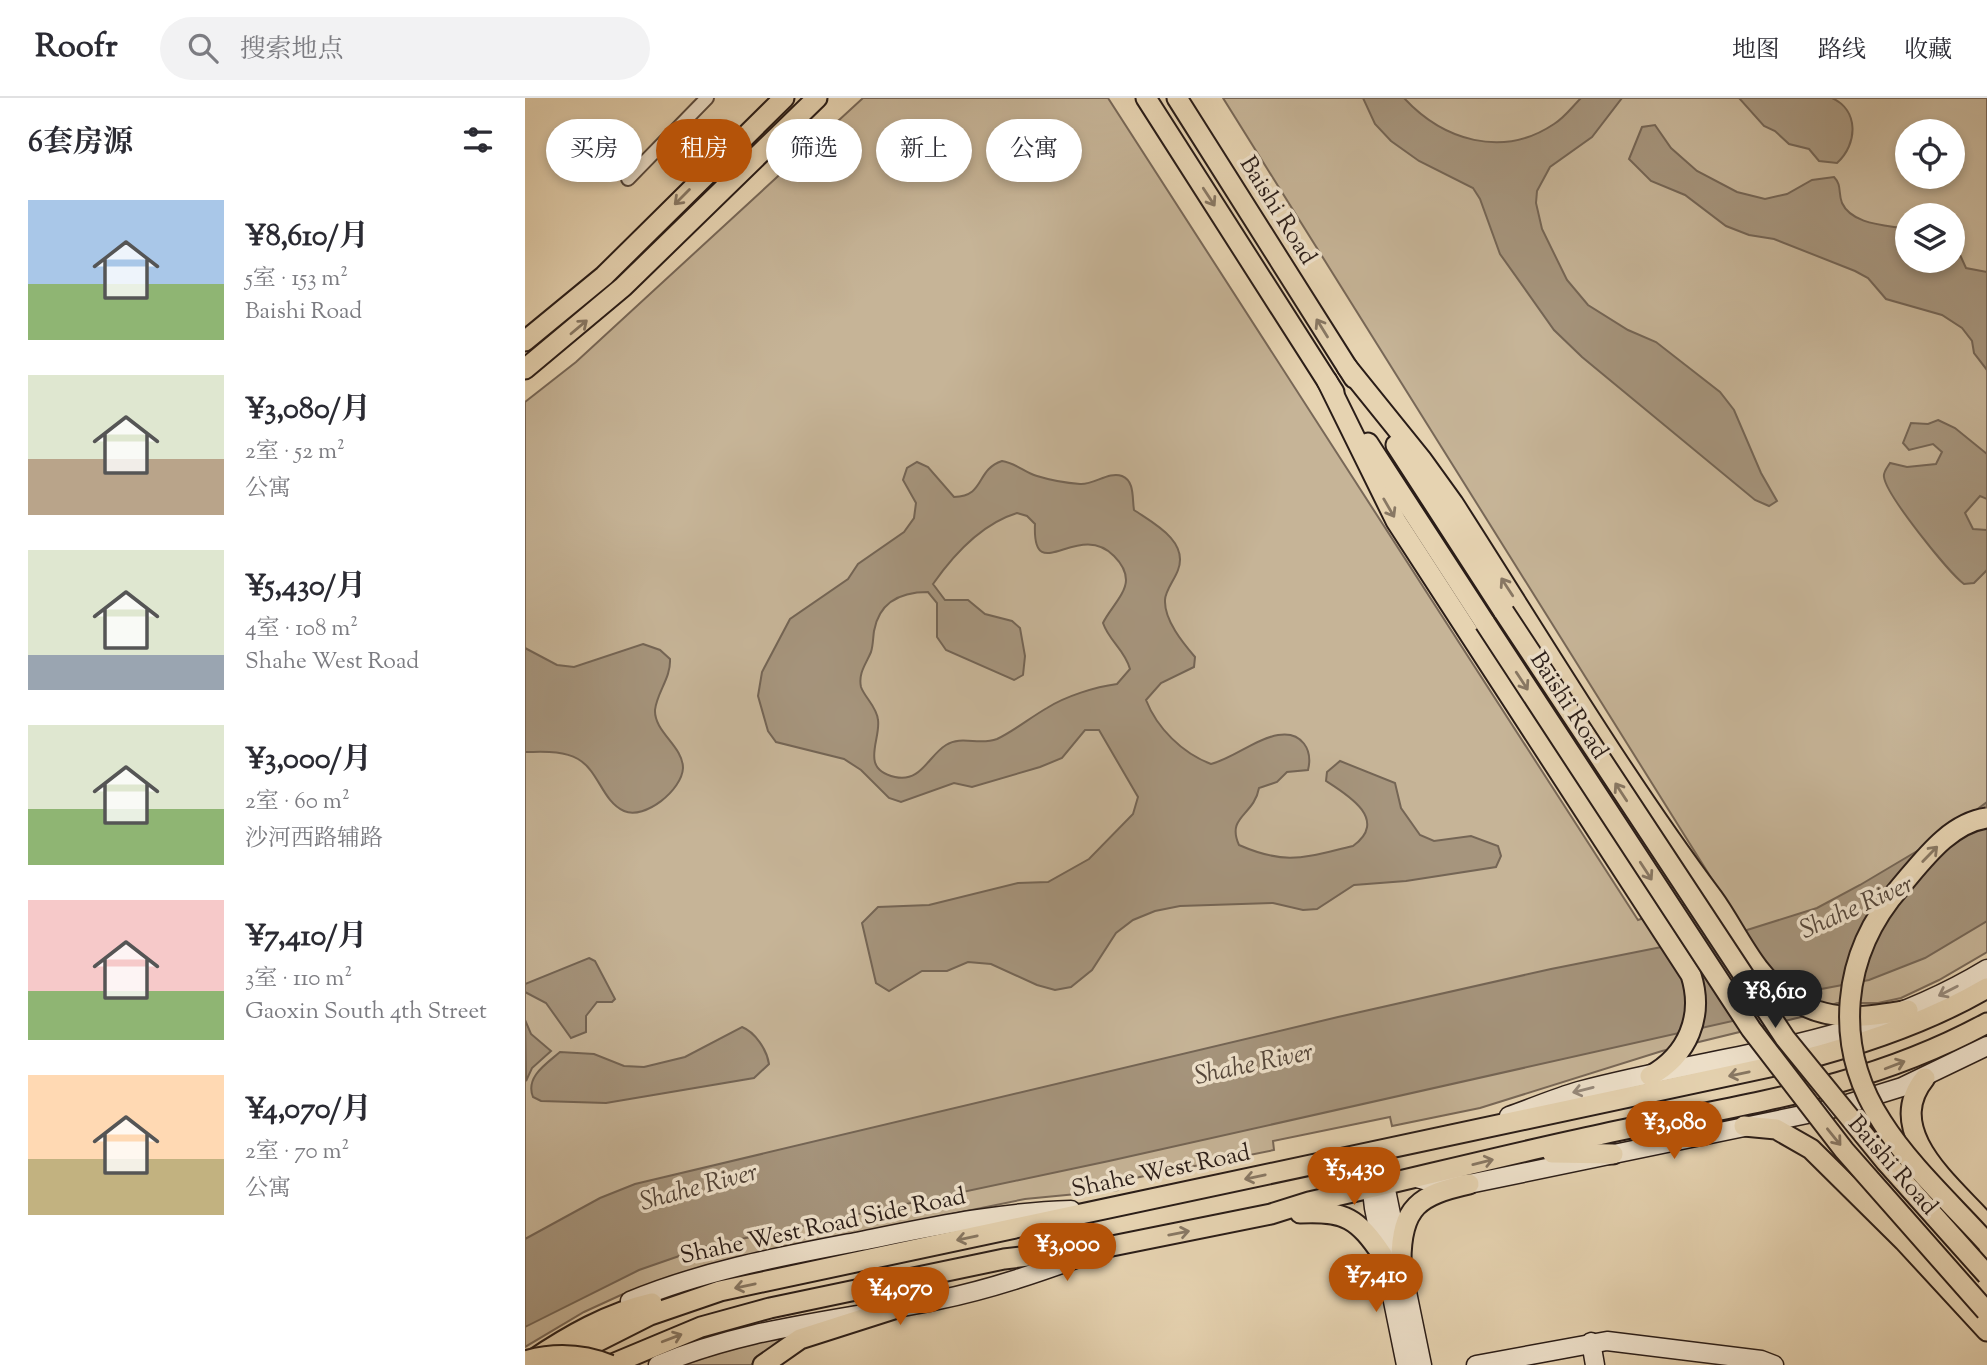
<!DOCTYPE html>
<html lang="zh">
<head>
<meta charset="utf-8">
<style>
  :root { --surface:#fff; --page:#f2f2f3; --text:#2b2b33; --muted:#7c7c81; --line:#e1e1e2; --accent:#b45309 }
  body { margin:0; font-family:"Sorts Mill Goudy","Noto Serif SC",serif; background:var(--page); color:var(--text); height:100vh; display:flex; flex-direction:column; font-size:26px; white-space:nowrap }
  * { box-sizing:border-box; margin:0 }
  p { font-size:23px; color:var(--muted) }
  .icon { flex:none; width:38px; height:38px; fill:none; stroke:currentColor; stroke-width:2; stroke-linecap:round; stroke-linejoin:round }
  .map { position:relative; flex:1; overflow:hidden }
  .side { display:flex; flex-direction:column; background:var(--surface); width:525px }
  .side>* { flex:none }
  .guide { position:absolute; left:21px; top:21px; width:665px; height:63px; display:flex; gap:14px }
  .buttons { position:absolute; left:1370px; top:21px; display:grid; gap:14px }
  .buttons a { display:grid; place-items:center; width:70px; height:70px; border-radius:50%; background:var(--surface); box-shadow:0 4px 10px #0003; font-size:35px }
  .price { position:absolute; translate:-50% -60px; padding:0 16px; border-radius:24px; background:var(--accent); color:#fff; font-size:23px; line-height:46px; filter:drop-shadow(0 2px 4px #0008) }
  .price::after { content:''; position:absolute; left:50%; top:42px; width:21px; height:16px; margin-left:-10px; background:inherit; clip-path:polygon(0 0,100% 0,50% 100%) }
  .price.on { background:#222; color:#fff }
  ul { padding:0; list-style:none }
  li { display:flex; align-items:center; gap:21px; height:175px; padding:0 28px }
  li span { display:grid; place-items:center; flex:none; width:196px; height:140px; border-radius:0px; color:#555 }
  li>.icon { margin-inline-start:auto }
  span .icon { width:84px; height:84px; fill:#fffc; stroke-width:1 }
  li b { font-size:30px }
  h2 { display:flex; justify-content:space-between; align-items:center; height:84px; padding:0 28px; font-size:30px }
  .chip { padding:0 24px; border-radius:32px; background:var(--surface); box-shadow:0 4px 10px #0003; font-size:24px; line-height:63px }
  .chip.on { background:var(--accent); color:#fff }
  header { display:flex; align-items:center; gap:42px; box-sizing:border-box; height:98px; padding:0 35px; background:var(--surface); border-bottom:2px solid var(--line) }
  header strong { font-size:33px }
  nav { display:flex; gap:38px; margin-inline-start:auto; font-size:24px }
  .search { width:490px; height:63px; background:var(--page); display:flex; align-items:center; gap:18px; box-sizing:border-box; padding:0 24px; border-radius:38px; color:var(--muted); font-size:26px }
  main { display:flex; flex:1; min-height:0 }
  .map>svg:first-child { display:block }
  .green { fill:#c6b497; stroke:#786858; stroke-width:2; fill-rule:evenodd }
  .water { fill:#a6957d; stroke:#746555; stroke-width:2; fill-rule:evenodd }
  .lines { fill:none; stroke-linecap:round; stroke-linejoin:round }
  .street-casing { stroke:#594a3e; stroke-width:16 }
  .secondary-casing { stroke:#2a1d18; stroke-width:21 }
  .primary-casing { stroke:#2a1d18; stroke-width:23 }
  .street { stroke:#efe2cc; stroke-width:12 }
  .secondary { stroke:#efe2cc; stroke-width:18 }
  .primary { stroke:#e6d3b1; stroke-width:19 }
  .primary-bridge-casing { stroke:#2a1d18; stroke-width:23; stroke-linecap:butt }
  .primary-bridge { stroke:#e6d3b1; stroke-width:19 }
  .oneway { stroke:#887864 }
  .oneway2 { stroke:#96897b }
  .labels { text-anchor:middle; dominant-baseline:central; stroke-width:7; stroke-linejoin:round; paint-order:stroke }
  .street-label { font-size:24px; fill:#2a1d18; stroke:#efe2cc }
  .water-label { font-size:26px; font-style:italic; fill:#55473b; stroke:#efe2cc }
</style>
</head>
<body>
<header>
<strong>Roofr</strong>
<div class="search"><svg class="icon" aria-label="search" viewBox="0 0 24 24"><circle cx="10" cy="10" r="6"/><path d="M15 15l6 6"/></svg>搜索地点</div>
<nav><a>地图</a><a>路线</a><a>收藏</a></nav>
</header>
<main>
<section class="side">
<h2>6套房源<svg class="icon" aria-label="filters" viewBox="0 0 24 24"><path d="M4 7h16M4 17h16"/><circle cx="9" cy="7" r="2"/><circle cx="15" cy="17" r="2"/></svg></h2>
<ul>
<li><span style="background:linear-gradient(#a9c7e8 60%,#8fb573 0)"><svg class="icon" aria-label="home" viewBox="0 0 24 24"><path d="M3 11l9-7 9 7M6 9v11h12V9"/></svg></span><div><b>¥8,610/月</b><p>5室 · 153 m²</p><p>Baishi Road</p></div></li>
<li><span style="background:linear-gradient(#dfe7d0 60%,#b9a48a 0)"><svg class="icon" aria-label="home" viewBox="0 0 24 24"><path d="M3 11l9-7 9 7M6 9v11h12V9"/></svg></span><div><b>¥3,080/月</b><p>2室 · 52 m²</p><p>公寓</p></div></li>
<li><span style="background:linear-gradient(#dfe7d0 75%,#9aa5b1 0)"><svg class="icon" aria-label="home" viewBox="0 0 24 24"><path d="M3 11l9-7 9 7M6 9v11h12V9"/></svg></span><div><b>¥5,430/月</b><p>4室 · 108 m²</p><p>Shahe West Road</p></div></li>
<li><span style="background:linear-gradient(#dfe7d0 60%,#8fb573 0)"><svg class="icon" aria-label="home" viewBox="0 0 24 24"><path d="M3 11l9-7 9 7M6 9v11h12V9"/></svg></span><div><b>¥3,000/月</b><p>2室 · 60 m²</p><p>沙河西路辅路</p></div></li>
<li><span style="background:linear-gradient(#f6c9c9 65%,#8fb573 0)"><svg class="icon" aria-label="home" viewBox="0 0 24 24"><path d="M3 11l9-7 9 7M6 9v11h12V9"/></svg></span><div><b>¥7,410/月</b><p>3室 · 110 m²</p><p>Gaoxin South 4th Street</p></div></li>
<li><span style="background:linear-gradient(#ffd9b3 60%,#c2b280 0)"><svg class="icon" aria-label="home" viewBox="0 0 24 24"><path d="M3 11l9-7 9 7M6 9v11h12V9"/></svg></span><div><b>¥4,070/月</b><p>2室 · 70 m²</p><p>公寓</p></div></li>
</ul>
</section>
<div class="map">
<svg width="1462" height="1267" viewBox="0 0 1462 1267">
  <rect width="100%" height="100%" fill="#e6d3b1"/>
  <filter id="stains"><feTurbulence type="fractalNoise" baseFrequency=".00286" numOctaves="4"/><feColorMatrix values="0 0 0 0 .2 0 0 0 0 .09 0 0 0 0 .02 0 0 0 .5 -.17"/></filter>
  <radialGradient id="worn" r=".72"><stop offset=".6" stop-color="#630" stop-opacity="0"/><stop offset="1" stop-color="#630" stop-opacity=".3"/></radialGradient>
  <g class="green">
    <path d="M338,0h245l530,822 82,-28 -497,-794h764v854l-48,28 -38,18 -23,5h-41l-36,14 -139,34 -182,57 -88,18 -2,-9 -117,24 1,9 -144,29 -12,11 -93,9 -294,60 -110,36 -37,17 -59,35v-945l51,-40zM1382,33h46v46h-46zM1382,117h46v46h-46z"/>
    <polygon points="289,1225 259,1240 226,1267 143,1267"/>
  </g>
  <g class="water">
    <path d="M838,0h41c39,42 98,61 150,26 10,-6 18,-17 27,-26h41l-30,39 -42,30 -13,24 -1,12 6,26 25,51 21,25 40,25 28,12 64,50 14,18 27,63 16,28 -8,5 -14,-6 -173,-143 -28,-27 -54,-76 -20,-55 -7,-11 -54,-27 -28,-20 -16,-17z"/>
    <path d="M1214,0h93c27,12 26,46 5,65l-18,-2 -10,-12 -20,-5 -14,-13 -11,-5z"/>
    <polygon points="528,25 534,31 500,63 494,57"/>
    <path d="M1130,27l16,23 26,23 40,21 28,7 22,-5 25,-14 22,-3c8,8 4,16 8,26 10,22 45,22 65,26v32h46v-16l3,1 10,22 21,4v98l-13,-17 -2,-12 -10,-13 -20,-13 -56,-16 -18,-21 -13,-7 -81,-32 -25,-4 -23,-9 -41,-31 -34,-14 -22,-22 13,-32z"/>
    <path d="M1413,322l17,8 32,26v45l-7,-3 -15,17 8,16 14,1v40l-13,13 -10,1c-15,-11 -78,-89 -80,-107 -1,-5 3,-9 6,-14l17,4 29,-3 6,-12 -9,-8 -24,6 -6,-7 8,-20 17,1z"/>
    <path d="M477,363c14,2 22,11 35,15 13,4 29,7 43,8 14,1 29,-13 42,-8 13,5 10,23 12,34 19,13 55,31 44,60 -3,9 -13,21 -13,30 -1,20 18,43 30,57l-1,10 -33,16 -15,17c11,28 36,53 65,64 23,-6 44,-25 67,-29 24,-4 35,15 30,35l-21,2 -10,10 -18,6c-5,28 -33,28 -20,57 48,21 66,12 114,1 36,-26 -5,-51 -27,-65l1,-9 13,-11 55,22 6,25 19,27 14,6 37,-5 27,10 3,10 -5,11 -90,14 -52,4 -37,24 -14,1 -30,-7 -93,3 -25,5 -22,9 -17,13 -24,37 -21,17 -16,3 -18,-5 -46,-21 -23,-2 -21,9h-25l-33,20 -13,-8 -14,-60 16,-16 51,-2 89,-22 30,-1 41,-23 44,-45 5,-17 -39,-67h-14l-23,28 -22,9 -68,20 -18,-4 -53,19 -12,-4 -28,-28 -17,-11 -68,-17 -8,-11 -10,-35 4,-24 28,-53 58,-40 10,-15 46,-32 10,-14 2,-15 -13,-23 4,-12 10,-6 11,5 26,30c32,-1 21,-27 48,-36zM492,415l10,3 8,8c-3,65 43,-5 79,32 6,6 12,14 12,24 0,14 -17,30 -23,43 6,18 22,27 27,46l-13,15c-22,3 -51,12 -70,24 -16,9 -33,23 -50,31 -18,7 -35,-4 -51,6 -18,11 -25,38 -51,32 -36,-8 -14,-37 -17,-57 -1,-13 -13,-22 -17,-33 -3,-14 5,-23 10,-35 2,-6 2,-14 3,-21 5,-28 26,-39 54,-39l9,11v34l9,13 68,30 9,-5 2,-19 -5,-28 -8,-7 -27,-7 -17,-14h-23l-12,-16c21,-30 48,-60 84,-71z"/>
    <path d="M118,546l17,6 10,9c1,19 -13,33 -15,51 -1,22 28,36 28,58 -1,22 -38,52 -59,43 -22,-10 -25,-40 -46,-52 -16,-9 -35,-7 -53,-7v-104l32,17 17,2z"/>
    <polygon points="1462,704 1462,823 1400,860 1344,882 1291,892 1261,911 584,1063 183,1148 114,1172 0,1229 0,1141 75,1100 110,1086 813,919 1026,871 1222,832 1292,810 1335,787 1409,743"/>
    <polygon points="64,860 70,863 90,901 87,904 72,904 61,918 61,934 46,940 21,905 0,894 0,886"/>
    <polygon points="0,922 6,936 26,953 7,970 1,983"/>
    <path d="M217,929c13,5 25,23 27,37l-15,14 -148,25 -65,-2 -8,-4c-8,-20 13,-33 27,-45l34,2 30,12 20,1 41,-10z"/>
  </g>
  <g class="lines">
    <g class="street-casing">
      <polyline id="street" points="103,81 182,0"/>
    </g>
    <g class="secondary-casing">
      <g id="secondary">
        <path d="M984,1018c23,-8 46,-18 70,-25 145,-39 274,-41 408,-122"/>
        <polyline points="845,1056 860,1087 897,1267"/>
        <polyline points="845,1077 849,1110 881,1267"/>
        <polyline points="892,1080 917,1087 944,1086 1306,1011 1377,989 1462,948"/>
        <path d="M105,1203c75,-31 153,-45 231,-60 70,-14 138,-29 210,-31"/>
        <polyline points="1066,1244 1070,1267"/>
        <path d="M133,1267c93,-39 182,-44 280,-65 54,-11 105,-29 157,-48"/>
        <polyline points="951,1267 1082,1243 1236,1262 1249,1267"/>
      </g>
    </g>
    <g class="primary-casing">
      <g id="primary">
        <polyline points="621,0 809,294"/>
        <polyline points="652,0 829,280"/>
        <polyline points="0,243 79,178 259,0"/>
        <path d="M822,269l75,93 31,43c85,132 166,269 260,395 24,33 41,78 77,100 38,25 75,20 118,12"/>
        <polyline points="0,271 98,189 292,0"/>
        <path d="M802,283l69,140 295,454c13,41 -3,80 -41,101"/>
        <polyline points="843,345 960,525"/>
        <polyline points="871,347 979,514"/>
        <path d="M1400,980c-44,54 28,108 62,147"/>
        <polyline points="1219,1028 1251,1031 1286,1051 1379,1143 1462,1233"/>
        <polyline points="1027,1055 1088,1056"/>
        <path d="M775,1115c46,-2 57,5 83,43"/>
        <path d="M876,1163c0,-55 19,-66 68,-77"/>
        <path d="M36,1262l89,-45 70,-24 1078,-230c66,-17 131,-39 189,-73"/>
        <path d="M6,1263c37,-25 77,-48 121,-58"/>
        <path d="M85,1267l91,-38 69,-19 234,-49 108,-13 159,-32 38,-12c98,-22 195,-47 294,-68 136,-30 259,-43 384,-111"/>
        <polyline points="238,1267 275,1241 372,1210"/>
      </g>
    </g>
    <use href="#street" class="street"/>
    <use href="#secondary" class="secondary"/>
    <use href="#primary" class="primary"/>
    <g class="primary-bridge-casing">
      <g id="primary-bridge">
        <polyline points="979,514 1260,940 1361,1064 1462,1177"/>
        <polyline points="960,525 1226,931 1319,1052 1461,1213"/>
        <path d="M1462,720c-37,5 -63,41 -86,68 -60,68 -69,159 -19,236 28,44 70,82 105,121"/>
        <path d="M0,1263c28,-8 58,-7 85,4"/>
      </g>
    </g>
    <use href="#primary-bridge" class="primary-bridge"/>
  </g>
  <defs><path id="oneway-shaft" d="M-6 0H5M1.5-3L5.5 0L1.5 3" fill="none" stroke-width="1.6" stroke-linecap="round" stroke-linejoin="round" transform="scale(1.75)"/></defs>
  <g class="oneway">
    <use href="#oneway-shaft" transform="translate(157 99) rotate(135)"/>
    <use href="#oneway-shaft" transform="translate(684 99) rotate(57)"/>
    <use href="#oneway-shaft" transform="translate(54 229) rotate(-40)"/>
    <use href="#oneway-shaft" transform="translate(797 230) rotate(-122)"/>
    <use href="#oneway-shaft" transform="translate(864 410) rotate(60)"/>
    <use href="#oneway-shaft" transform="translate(982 489) rotate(-123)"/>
    <use href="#oneway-shaft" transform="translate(997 583) rotate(57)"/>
    <use href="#oneway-shaft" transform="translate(1096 694) rotate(-123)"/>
    <use href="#oneway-shaft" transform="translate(1405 756) rotate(-46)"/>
    <use href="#oneway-shaft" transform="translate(1121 773) rotate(57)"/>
    <use href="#oneway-shaft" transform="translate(1370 967) rotate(-21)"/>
    <use href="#oneway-shaft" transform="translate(1214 976) rotate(168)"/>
    <use href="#oneway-shaft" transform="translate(1309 1039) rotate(51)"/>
    <use href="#oneway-shaft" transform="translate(958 1064) rotate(-14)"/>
    <use href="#oneway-shaft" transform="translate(730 1079) rotate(168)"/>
    <use href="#oneway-shaft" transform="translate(654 1135) rotate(-11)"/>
    <use href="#oneway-shaft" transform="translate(442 1140) rotate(168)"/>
    <use href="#oneway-shaft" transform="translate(220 1188) rotate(168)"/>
    <use href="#oneway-shaft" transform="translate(147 1240) rotate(-21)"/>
  </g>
  <g class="oneway2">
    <use href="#oneway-shaft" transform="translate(1423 893) rotate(153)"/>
    <use href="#oneway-shaft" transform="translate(1058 992) rotate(166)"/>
  </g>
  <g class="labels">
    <g class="street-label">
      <text transform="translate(752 113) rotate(58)">Baishi Road</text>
      <text transform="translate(1043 608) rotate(57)">Baishi Road</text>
      <text transform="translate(1367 1068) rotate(49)">Baishi Road</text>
      <text transform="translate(636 1074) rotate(-12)">Shahe West Road</text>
      <text transform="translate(298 1129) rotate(-12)">Shahe West Road Side Road</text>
    </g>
    <g class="water-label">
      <text transform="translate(1332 810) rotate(-24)">Shahe River</text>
      <text transform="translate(729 967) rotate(-12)">Shahe River</text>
      <text transform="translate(174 1090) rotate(-15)">Shahe River</text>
    </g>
  </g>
  <rect width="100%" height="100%" filter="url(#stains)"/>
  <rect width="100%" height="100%" fill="url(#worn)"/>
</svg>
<div class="buttons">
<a><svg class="icon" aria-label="locate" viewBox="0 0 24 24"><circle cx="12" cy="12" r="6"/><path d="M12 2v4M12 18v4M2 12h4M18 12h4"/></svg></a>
<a><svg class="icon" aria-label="layers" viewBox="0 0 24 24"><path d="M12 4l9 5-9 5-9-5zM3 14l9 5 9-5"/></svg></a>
</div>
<b class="price on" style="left:1250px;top:932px">¥8,610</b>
<b class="price" style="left:1149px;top:1063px">¥3,080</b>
<b class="price" style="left:829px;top:1109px">¥5,430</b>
<b class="price" style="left:542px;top:1185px">¥3,000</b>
<b class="price" style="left:851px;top:1216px">¥7,410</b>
<b class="price" style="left:375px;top:1229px">¥4,070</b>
<div class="guide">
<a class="chip">买房</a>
<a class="chip on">租房</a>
<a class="chip">筛选</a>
<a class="chip">新上</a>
<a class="chip">公寓</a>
</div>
</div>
</main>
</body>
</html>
